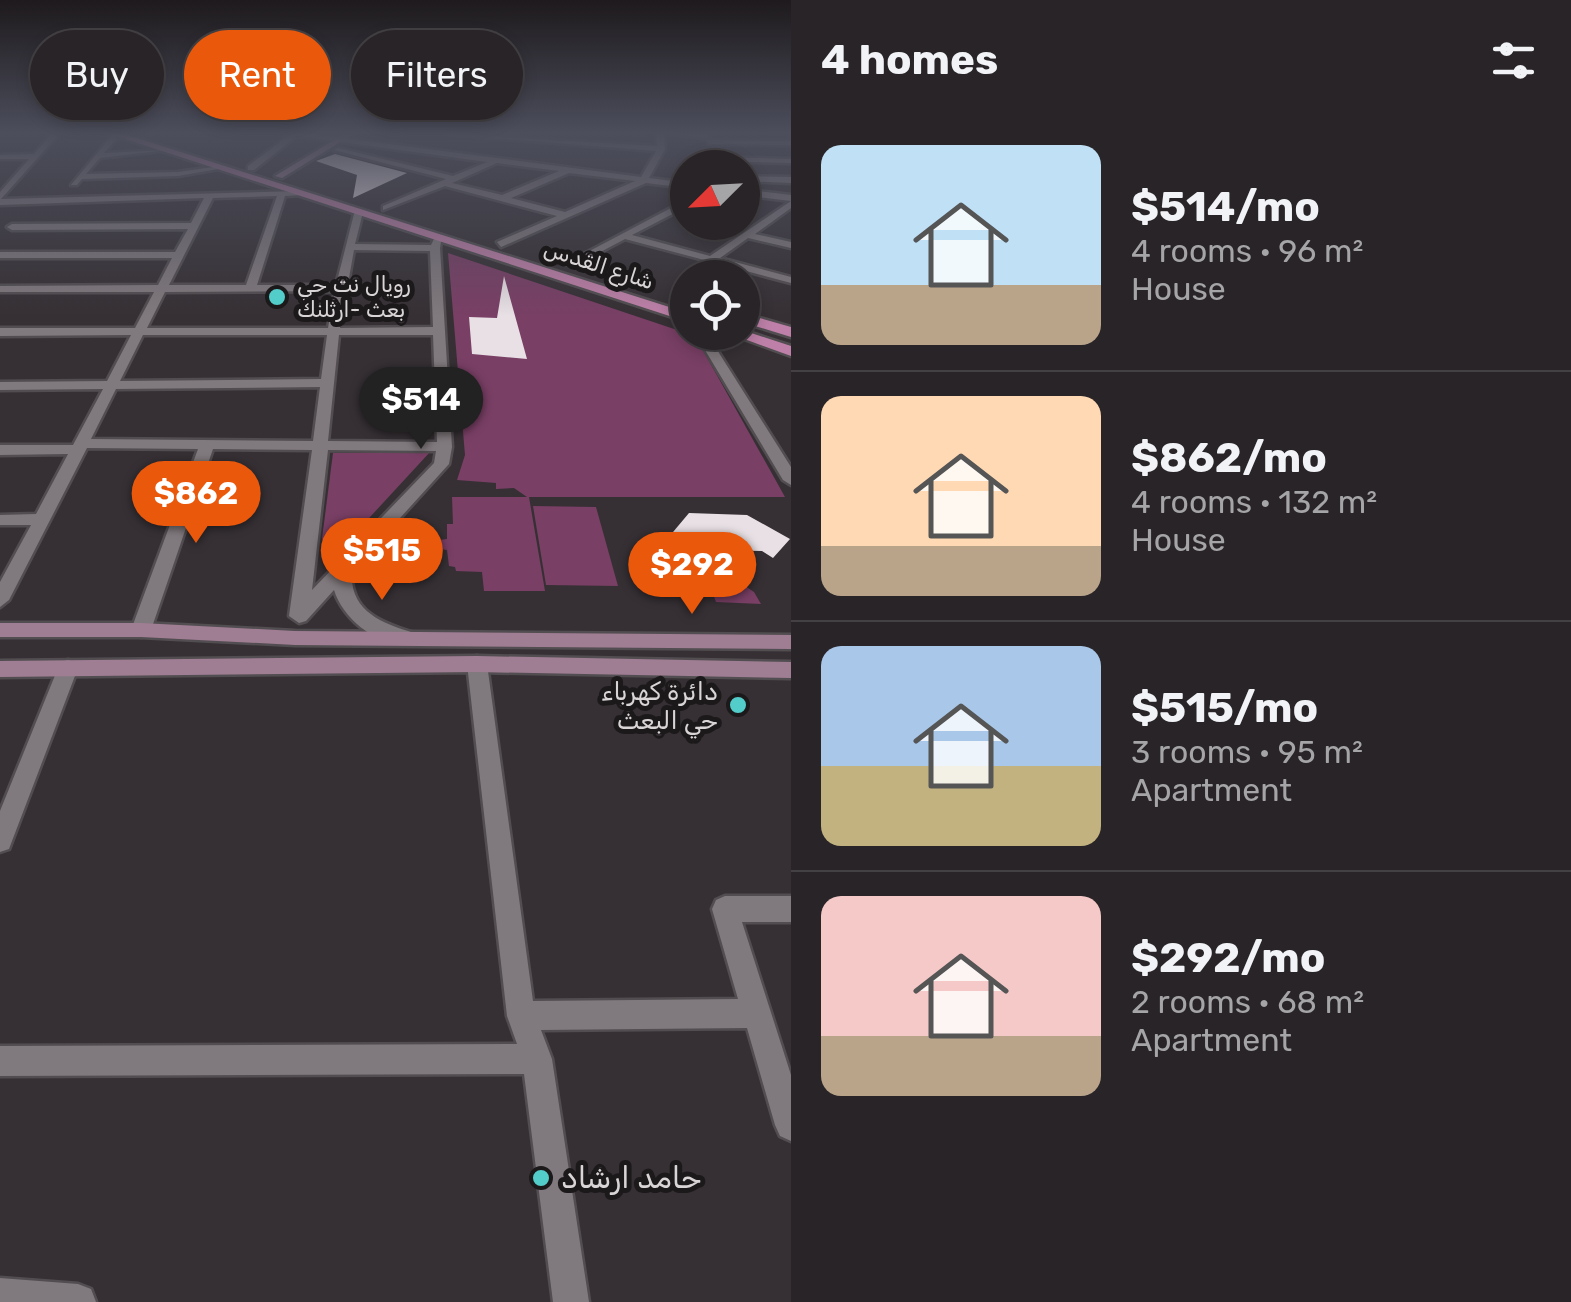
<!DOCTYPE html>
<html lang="en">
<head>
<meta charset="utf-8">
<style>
  :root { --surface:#282427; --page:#302c2f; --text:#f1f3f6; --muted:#a5a4a7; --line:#444144; --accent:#ea580c }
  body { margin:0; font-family:Rubik,Cairo,sans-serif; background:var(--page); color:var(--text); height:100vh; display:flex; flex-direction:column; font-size:38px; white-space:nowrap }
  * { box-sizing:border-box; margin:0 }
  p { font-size:32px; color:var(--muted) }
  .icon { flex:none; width:55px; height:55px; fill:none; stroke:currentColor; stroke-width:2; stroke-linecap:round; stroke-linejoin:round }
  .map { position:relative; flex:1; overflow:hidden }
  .sheet { display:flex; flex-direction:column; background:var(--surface); width:780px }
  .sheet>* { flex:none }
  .guide { position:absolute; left:30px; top:30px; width:610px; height:90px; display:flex; gap:20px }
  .needle { width:65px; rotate:246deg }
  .buttons { position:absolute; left:670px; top:150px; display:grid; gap:20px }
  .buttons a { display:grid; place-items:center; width:90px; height:90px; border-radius:50%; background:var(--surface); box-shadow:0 5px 15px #0003,0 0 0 2px var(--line); font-size:50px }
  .price { position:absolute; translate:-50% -85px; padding:0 22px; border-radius:35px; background:var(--accent); color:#fff; font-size:32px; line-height:65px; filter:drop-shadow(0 2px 5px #0008) }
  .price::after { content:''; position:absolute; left:50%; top:60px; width:30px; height:22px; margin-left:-15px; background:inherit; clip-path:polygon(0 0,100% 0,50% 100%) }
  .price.current { background:#222; color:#fff }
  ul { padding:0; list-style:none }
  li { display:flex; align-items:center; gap:30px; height:250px; padding:0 30px }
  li+li { border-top:2px solid var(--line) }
  li span { display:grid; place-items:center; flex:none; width:280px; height:200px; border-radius:20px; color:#555 }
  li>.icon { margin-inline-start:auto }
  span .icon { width:120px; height:120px; fill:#fffc; stroke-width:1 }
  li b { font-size:42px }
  h2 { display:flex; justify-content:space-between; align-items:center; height:120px; padding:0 30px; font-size:42px }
  .pill { padding:0 35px; border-radius:45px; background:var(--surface); box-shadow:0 5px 15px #0003,0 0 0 2px var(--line); font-size:35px; line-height:90px }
  .pill.current { background:var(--accent); color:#fff }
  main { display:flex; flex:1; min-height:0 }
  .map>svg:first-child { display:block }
  .green { fill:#793f65 }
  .building { fill:#e8e0e4 }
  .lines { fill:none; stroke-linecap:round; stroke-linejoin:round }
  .street-casing { stroke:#524d50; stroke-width:5 }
  .secondary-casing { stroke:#524d50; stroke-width:5 }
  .primary-casing { stroke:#524d50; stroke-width:5 }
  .street { fill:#80797d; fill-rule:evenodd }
  .secondary { fill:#9f7d93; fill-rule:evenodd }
  .primary { fill:#be80a8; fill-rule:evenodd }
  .poi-dot { fill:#53cdc9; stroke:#1c191b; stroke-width:4 }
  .labels { text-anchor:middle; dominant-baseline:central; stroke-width:10; stroke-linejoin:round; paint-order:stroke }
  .far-street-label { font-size:22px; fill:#d9d5d7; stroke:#1c191b }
  .far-poi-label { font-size:22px; fill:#d9d5d7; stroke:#1c191b; text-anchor:start }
  .poi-label { font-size:25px; fill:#d9d5d7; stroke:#1c191b; text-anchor:end }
  .near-poi-label { font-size:30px; fill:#d9d5d7; stroke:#1c191b; text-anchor:start }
</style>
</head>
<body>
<main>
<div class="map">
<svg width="791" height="1302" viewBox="0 0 791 1302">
  <rect width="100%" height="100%" fill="#363034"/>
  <g class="green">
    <polygon points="448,253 695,336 785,497 529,497 545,591 484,591 482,572 456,571 455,567 449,566 447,550 440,549 439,540 447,539 447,524 453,524 452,497 527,497 514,488 496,489 496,483 457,480 465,455"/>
    <polygon points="430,452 347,542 335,548 325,546 322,539 333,453"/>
    <polygon points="533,506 596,507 618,586 546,585"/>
    <polygon points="707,564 740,565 748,577 742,584 754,592 761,604 716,602 706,575"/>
  </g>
  <g class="building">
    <polygon points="335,154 407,173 353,198 357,175 316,161"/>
    <polygon points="504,276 527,359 472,354 469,317 497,318"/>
    <polygon points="689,513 747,515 790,539 773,558 762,551 710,550 703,556 668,538"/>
  </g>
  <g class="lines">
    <g class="street-casing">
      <g id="street">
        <path d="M51,134h8l-58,65 300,-8v4l-16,1 -28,89h79l19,-75 8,2 -8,32 76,1 5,-10h6l-2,13 12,199 -3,17 -97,107c-3,40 29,52 62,62l3,5 -3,5c-33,7 -71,-23 -80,-53l-28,31 -7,2 -10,-7 23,-166 -99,-1 -62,181 -10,7 -10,-7 67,-181 -111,-1 -78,152 -9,7v-25l31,-57h-31v-10l36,-1 32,-60 -68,1v-10h73l30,-56 -103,1v-8l107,-1 24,-46 -131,1v-8h135l19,-36h-154v-6l158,-1 14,-27h-172v-6h175l13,-23 -176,1 -5,-3 5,-3 179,-1 13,-25 -204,7v-13l29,-33h-29v-4l34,-1zM277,196l-31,89h-77l44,-87zM354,250l76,1 3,76 -93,1zM335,291l-7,37h-181l18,-36zM143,335h184l-6,44 -201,2zM339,335h94l4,107 -109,-1zM320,387l-7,54 -222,-2 25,-50zM328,450l108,1 -2,12 -122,127z"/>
        <polygon points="113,134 120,135 104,153 167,150 100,158 86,174 178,172 220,166 224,168 178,176 82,179 77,185 71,185"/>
        <path d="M291,134h22l328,43 15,-26 -212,-17 213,12 -1,-12h8l1,15 -16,29 39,5v5l-42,-5 -145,64 -4,-5 60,-26 -112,-30 -62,24v-4l63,-27 -112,-29 4,-2 115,28 34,-14 -190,-26 -43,34h-6v-4zM497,163l62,8 -57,24 -50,-12zM569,173l66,8 -70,31 -54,-14z"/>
        <polygon points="672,134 707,134 710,136 706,138"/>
        <polygon points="706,140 791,141 791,145 709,144"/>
        <polygon points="708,157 791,159 791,163 705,161"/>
        <polygon points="742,176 791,177 791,183 742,181"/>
        <polygon points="742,189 791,195 791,201 742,195"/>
        <polygon points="688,199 688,206 632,235 710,256 791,201 791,208 755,234 791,242 791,248 748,238 720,258 791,277 791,283 625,239 574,266 565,264"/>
        <polygon points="700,332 712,332 714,345 791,467 791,485 783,480 702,345"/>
        <polygon points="477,656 484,658 487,664 533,1001 738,999 712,909 716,900 725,896 791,896 791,922 742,922 791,1075 791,1141 780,1136 775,1125 747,1028 541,1030 552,1059 589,1302 553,1302 524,1074 0,1076 0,1046 517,1044 507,1016 467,664 470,658"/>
        <polygon points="68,660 75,662 78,668 12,841 9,849 0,852 0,811 58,668 61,662"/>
        <polygon points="0,1278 78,1284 91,1289 96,1302 0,1302"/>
      </g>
    </g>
    <g class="secondary-casing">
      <g id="secondary">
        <polygon points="344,134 353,134 282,178 275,176"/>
        <polygon points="0,623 141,623 295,631 791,635 791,649 295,645 141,637 0,637"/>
        <polygon points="477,656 791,662 791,678 477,672 0,677 0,661"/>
      </g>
    </g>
    <g class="primary-casing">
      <g id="primary">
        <polygon points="110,134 124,134 688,313 688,322"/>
        <polygon points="742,313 791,327 791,337 742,322"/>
        <polygon points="742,330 791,346 791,356 725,332"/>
      </g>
    </g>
    <use href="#street" class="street"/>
    <use href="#secondary" class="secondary"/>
    <use href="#primary" class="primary"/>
  </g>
  <linearGradient id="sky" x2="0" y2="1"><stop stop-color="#1e1a1d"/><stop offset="0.42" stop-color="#4c4e5c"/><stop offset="1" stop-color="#4c4e5c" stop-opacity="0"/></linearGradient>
  <rect width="791" height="316" fill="url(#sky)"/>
  <g class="poi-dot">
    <circle cx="277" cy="297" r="10"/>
    <circle cx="738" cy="705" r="10"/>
    <circle cx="541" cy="1178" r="10"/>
  </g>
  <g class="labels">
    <g class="far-street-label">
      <text transform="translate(599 265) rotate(18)">شارع القدس</text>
    </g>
    <g class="far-poi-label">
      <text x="297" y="284">رويال نت حي<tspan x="297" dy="25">بعث -ارثلنك</tspan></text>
    </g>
    <g class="poi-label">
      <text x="718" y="691">دائرة كهرباء<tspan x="718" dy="29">حي البعث</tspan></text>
    </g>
    <g class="near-poi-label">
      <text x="561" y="1178">حامد ارشاد</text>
    </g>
  </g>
</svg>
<div class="buttons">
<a><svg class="needle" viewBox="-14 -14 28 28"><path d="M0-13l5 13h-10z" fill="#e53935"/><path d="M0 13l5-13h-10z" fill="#a5a4a7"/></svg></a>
<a><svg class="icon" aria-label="locate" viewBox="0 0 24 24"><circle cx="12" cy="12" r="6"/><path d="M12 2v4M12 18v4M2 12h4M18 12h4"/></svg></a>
</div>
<b class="price current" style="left:421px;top:452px">$514</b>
<b class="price" style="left:196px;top:546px">$862</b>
<b class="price" style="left:382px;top:603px">$515</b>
<b class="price" style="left:692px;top:617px">$292</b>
<div class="guide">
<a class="pill">Buy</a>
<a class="pill current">Rent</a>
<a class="pill">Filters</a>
</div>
</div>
<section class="sheet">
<h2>4 homes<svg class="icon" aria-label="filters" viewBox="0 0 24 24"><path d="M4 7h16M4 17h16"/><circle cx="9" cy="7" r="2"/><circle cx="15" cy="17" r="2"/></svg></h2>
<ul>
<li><span style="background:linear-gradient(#bfe0f5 70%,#b9a48a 0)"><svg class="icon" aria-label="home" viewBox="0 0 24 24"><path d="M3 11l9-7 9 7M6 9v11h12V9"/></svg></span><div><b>$514/mo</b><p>4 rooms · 96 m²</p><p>House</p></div></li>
<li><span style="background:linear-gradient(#ffd9b3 75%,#b9a48a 0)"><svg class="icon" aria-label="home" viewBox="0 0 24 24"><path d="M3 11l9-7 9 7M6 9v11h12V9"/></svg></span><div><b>$862/mo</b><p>4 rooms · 132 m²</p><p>House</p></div></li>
<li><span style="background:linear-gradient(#a9c7e8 60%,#c2b280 0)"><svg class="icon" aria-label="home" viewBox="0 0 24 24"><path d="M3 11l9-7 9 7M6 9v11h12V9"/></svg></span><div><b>$515/mo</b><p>3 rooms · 95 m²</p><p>Apartment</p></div></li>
<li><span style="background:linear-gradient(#f6c9c9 70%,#b9a48a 0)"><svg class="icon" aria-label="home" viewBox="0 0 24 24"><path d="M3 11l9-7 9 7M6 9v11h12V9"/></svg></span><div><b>$292/mo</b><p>2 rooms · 68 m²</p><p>Apartment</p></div></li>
</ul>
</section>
</main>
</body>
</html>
